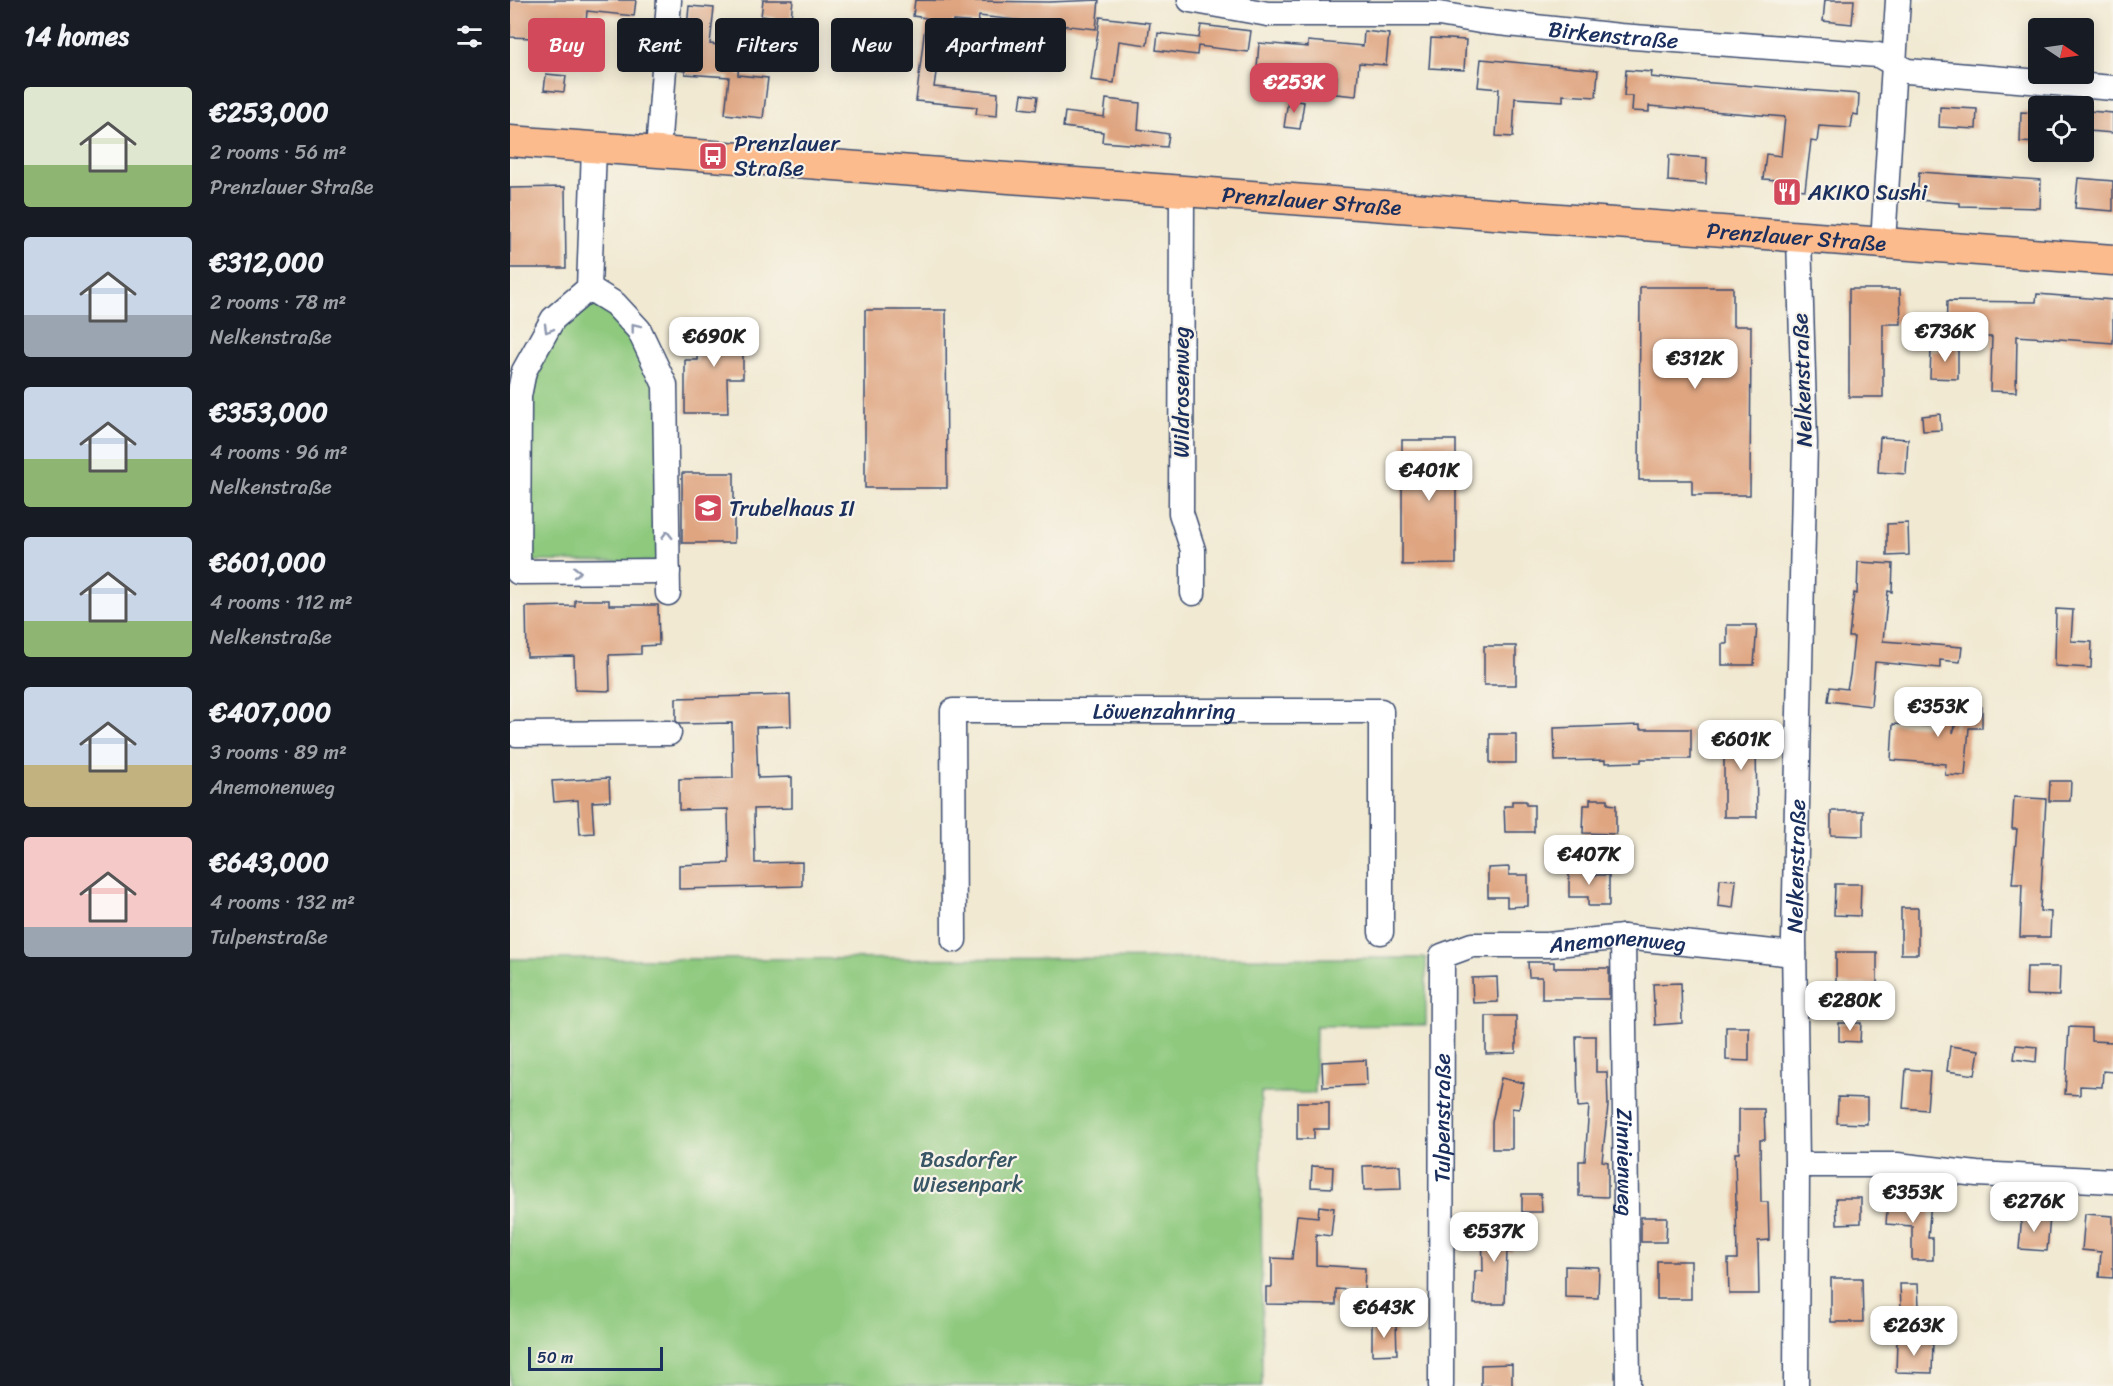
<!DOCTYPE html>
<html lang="en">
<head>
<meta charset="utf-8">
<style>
  :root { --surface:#171b24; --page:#242831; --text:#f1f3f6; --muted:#9ea1a6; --accent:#d1495b }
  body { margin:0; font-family:Sriracha,sans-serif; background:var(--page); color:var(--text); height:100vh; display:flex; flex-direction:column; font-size:22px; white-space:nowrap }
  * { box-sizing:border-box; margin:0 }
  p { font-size:20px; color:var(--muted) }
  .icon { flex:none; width:33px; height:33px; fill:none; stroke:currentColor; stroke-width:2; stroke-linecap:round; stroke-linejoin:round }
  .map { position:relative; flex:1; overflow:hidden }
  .panel { display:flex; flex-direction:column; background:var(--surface); width:510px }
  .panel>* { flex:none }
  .banner { position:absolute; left:18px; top:18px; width:570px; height:54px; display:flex; gap:12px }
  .needle { width:39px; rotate:103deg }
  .fabs { position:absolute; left:1518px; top:18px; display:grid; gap:12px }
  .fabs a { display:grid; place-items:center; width:66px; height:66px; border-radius:6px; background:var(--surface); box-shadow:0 3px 15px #0003; font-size:30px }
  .scale { position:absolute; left:18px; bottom:15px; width:135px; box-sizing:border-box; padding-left:6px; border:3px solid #1b2f5e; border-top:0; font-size:16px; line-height:21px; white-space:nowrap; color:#1b2f5e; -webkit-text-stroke:4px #f7f3e8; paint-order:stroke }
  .price { position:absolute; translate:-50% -51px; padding:0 14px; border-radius:12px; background:#fff; color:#222; font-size:20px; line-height:39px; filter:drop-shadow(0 2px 3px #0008) }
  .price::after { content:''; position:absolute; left:50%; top:36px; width:18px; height:14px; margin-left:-9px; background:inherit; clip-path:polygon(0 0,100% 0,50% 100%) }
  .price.on { background:var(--accent); color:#fff }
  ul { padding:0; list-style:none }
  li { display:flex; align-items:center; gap:18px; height:150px; padding:0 24px }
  li span { display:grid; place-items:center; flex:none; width:168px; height:120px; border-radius:6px; color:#555 }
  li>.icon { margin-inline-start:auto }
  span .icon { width:72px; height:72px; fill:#fffc; stroke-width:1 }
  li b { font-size:26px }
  h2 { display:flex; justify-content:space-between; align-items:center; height:72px; padding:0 24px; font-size:26px }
  .pill { padding:0 21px; border-radius:6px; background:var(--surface); box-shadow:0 3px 15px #0003; font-size:21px; line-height:54px }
  .pill.on { background:var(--accent); color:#fff }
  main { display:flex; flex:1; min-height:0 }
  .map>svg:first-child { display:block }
  .green { fill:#8ec97e; stroke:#547c6e; stroke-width:1.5 }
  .building { fill:#dfa581 }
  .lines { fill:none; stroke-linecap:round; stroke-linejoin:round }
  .minor-casing { stroke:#3b4b6f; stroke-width:27 }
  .major-casing { stroke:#3b4b6f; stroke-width:33 }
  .minor { stroke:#fff; stroke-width:24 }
  .major { stroke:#fbbb8c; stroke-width:30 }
  .oneway { stroke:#8d97ae }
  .labels { text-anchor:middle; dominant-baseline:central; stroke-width:4.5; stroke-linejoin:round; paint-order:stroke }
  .street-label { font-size:22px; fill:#1b2f5e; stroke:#f7f3e8 }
  .poi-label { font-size:22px; fill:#1b2f5e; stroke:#f7f3e8; text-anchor:start }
  .park-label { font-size:22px; fill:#385666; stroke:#f7f3e8 }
</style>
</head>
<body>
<main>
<section class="panel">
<h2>14 homes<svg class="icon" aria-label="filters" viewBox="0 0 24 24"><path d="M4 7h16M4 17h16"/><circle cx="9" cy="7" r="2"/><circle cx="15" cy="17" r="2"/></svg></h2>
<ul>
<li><span style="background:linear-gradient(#dfe7d0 65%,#8fb573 0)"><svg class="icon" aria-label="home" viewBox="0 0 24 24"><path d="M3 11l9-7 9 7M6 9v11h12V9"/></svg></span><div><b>€253,000</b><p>2 rooms · 56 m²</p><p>Prenzlauer Straße</p></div></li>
<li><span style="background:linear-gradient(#c9d6e8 65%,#9aa5b1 0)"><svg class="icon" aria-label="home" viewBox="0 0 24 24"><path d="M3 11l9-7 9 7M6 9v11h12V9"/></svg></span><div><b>€312,000</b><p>2 rooms · 78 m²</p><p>Nelkenstraße</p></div></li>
<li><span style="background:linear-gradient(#c9d6e8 60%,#8fb573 0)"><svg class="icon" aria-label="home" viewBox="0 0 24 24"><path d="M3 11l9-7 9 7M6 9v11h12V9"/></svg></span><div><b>€353,000</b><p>4 rooms · 96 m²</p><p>Nelkenstraße</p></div></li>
<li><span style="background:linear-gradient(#c9d6e8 70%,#8fb573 0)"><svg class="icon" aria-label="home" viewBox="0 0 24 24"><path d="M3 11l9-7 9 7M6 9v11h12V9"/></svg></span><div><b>€601,000</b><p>4 rooms · 112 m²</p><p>Nelkenstraße</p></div></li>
<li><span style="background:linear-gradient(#c9d6e8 65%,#c2b280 0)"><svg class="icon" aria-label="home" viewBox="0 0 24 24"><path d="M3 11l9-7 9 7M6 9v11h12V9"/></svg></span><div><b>€407,000</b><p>3 rooms · 89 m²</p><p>Anemonenweg</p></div></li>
<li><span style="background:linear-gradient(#f6c9c9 75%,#9aa5b1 0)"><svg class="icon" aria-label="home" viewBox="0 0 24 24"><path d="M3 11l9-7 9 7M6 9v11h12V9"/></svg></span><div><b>€643,000</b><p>4 rooms · 132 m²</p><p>Tulpenstraße</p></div></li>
</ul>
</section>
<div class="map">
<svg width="1603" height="1386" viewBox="0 0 1603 1386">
  <rect width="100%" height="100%" fill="#f7f3e8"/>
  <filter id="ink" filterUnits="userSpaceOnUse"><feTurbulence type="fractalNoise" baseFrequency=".0167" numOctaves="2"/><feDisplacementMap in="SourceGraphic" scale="12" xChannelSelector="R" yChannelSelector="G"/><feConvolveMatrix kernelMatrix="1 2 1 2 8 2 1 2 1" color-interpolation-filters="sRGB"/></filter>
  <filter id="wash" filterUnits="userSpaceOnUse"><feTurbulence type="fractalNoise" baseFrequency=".008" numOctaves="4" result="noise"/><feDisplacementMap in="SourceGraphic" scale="24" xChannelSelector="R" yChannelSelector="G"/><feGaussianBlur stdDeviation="1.35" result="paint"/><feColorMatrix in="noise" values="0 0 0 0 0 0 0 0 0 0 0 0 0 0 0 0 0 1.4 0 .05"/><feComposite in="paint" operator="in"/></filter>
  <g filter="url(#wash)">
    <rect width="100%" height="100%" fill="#f1e9d2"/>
    <g class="green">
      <polygon points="97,304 114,321 150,386 150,562 15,561 18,383 36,342 69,309"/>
      <polygon points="916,958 916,1025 806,1026 805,1093 751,1093 752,1386 0,1386 0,959"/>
    </g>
    <g id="blocks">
      <g class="building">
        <polygon points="0,0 126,0 124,16 77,11 76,23 24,19 22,38 0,37"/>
        <polygon points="253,0 283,0 279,35 264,34 265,18 251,16"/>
        <polygon points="405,0 539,2 589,0 586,29 469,16 468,23 443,21 440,45 430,44 424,87 488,93 487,116 466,114 467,107 406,101 416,18 403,16"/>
        <polygon points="1315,0 1344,0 1342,24 1313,21"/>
        <polygon points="179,6 204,8 200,44 230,47 228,75 258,78 253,118 215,114 219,77 175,74 175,71 168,70 170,49 175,49"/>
        <polygon points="590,17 640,23 637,45 609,41 604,83 581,80"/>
        <polygon points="691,25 741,31 738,52 688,46 687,55 646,50 648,33 689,38"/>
        <polygon points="854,31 879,34 876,65 849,63 846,96 826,94 827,76 747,68 749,43 798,47 798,41 853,46"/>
        <polygon points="921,38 956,40 954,70 919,68"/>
        <polygon points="971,59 1088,70 1086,97 1053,95 1053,101 1005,98 1003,137 986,136 989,89 968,87"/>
        <polygon points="1116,70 1142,72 1141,77 1189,82 1349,94 1348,115 1343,114 1341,128 1309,126 1307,142 1301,141 1295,190 1266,187 1267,180 1253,179 1256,154 1271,156 1275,117 1139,106 1139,112 1122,111 1123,96 1114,96"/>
        <polygon points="36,74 56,76 54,92 34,90"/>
        <polygon points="512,94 528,96 526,110 510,108"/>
        <polygon points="596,99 630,103 628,129 659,134 657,147 592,142 593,132 553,127 555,112 594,117"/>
        <polygon points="778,100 794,102 790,129 774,127"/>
        <polygon points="1430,107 1467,109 1466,129 1429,127"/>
        <polygon points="1579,111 1603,113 1603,133 1578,131"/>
        <polygon points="1511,112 1528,113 1528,143 1510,142"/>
        <polygon points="1159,155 1197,158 1196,184 1158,181"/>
        <polygon points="1409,172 1531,180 1530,208 1450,206 1450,203 1407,200"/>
        <polygon points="1568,178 1603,181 1603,211 1565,208"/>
        <polygon points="55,187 56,268 0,268 0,188"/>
        <polygon points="1130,287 1223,287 1223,326 1241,326 1240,495 1182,495 1182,480 1129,480"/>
        <polygon points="1339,289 1390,289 1391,324 1373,324 1373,397 1339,397"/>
        <polygon points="1527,294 1603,300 1603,343 1507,336 1506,392 1480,391 1482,337 1436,337 1437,301 1526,302"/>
        <polygon points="355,310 436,310 437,488 355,488"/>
        <polygon points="188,324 233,324 233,378 217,378 218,413 175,413 175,360 188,360"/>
        <polygon points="1429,345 1448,345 1448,379 1420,378 1421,350 1429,351"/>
        <polygon points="1430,414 1431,430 1413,431 1412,416"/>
        <polygon points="1370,437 1398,439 1396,474 1368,472"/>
        <polygon points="892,440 946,440 946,564 892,565"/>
        <rect x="172" y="473" width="52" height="70"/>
        <polygon points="1398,523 1399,555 1377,556 1377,524"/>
        <polygon points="1348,562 1383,564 1382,592 1378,591 1373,641 1452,647 1450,662 1430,660 1430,668 1365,662 1361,706 1318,701 1320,687 1337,689 1340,675 1344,637 1339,637 1344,593 1347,594"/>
        <polygon points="65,600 99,600 99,605 148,605 149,645 131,646 131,654 99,655 100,691 65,690 64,656 17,657 16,607 65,606"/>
        <polygon points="1546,609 1563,610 1561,641 1582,642 1581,668 1545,666"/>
        <polygon points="1217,625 1247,625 1244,665 1212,665 1212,644 1217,644"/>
        <rect x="974" y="646" width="32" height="39"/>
        <polygon points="280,695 281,726 246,727 248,778 282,777 282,808 244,809 245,863 292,862 292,886 169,889 169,865 219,863 218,809 169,810 169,779 223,778 222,723 170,724 166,721 166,698"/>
        <polygon points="1458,697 1461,698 1460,707 1472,707 1472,728 1459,728 1455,776 1435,775 1436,764 1381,760 1383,724 1417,726 1418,705 1446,706 1443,733"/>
        <polygon points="1218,724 1249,724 1249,744 1246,744 1247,817 1214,817 1214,744 1218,744"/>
        <polygon points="1130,725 1130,729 1181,729 1181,759 1131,759 1131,762 1095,763 1095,760 1045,761 1044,728"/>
        <rect x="980" y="734" width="26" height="29"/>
        <polygon points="99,778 100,801 82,802 84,833 70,834 68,800 44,802 42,781"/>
        <polygon points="1540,781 1561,781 1560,801 1539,801"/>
        <polygon points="1504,797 1536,799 1530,911 1541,912 1540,937 1510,937 1512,884 1502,884 1507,829 1502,829"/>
        <polygon points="1080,799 1098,799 1098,804 1106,805 1106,834 1073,833 1074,805 1080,805"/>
        <polygon points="1002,801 1016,801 1016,805 1024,805 1024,832 995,832 994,806 1002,806"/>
        <polygon points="1321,811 1353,811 1353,836 1321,835"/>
        <polygon points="1059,866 1080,866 1081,875 1099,875 1099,906 1078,906 1078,897 1059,897"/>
        <polygon points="999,867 999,875 1018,875 1018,906 997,907 997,897 978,897 978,868"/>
        <polygon points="1210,879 1226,880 1223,908 1208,906"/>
        <polygon points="1325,884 1351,884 1350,916 1324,915"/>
        <rect x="1391" y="908" width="17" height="46"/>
        <rect x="1326" y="952" width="41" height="32"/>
        <polygon points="1018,962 1044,962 1044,968 1099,968 1099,999 1032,999 1032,977 1019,977"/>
        <polygon points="1517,967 1550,967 1549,996 1516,995"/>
        <polygon points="987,977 988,1002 963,1003 962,978"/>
        <polygon points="1171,983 1172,1023 1145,1025 1143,984"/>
        <polygon points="976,1016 1006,1016 1006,1053 976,1054"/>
        <polygon points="1329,1023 1351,1023 1350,1042 1329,1041"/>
        <polygon points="1216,1027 1239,1027 1239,1061 1216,1060"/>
        <polygon points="1559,1027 1581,1028 1581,1041 1603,1042 1603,1072 1593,1071 1592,1087 1570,1086 1570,1095 1555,1094"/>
        <polygon points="1066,1036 1086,1036 1086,1072 1097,1072 1098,1106 1092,1161 1098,1162 1098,1197 1069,1196 1069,1161 1075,1161 1079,1106 1068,1107"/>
        <polygon points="1506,1045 1527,1047 1526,1062 1504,1059"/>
        <polygon points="1440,1046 1469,1050 1465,1075 1437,1071"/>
        <polygon points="856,1060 857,1085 813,1087 812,1062"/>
        <polygon points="1396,1069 1420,1071 1417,1110 1393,1108"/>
        <polygon points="991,1078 1014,1083 1009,1109 1002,1108 1002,1149 982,1149 982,1122"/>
        <polygon points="1328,1097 1357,1098 1357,1124 1327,1123"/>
        <polygon points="787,1102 819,1102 819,1129 804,1129 804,1139 787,1139"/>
        <polygon points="1229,1109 1254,1109 1255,1140 1250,1140 1251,1202 1258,1202 1259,1240 1248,1241 1249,1294 1219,1294 1218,1259 1227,1259 1225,1153 1229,1153"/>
        <polygon points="890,1165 891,1189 854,1190 853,1166"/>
        <polygon points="802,1166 823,1167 822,1188 801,1187"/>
        <polygon points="1012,1194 1031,1194 1032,1212 1012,1212"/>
        <polygon points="1326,1198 1351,1198 1351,1223 1327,1224"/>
        <polygon points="1378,1198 1421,1201 1418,1238 1423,1238 1423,1260 1402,1260 1402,1226 1376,1224"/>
        <polygon points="809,1206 824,1208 821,1236 806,1234 806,1265 855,1268 854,1291 826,1289 826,1305 756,1304 756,1287 762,1287 762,1258 782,1259 787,1215 808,1217"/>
        <polygon points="1575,1214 1603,1216 1603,1278 1589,1277 1591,1252 1572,1250"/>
        <polygon points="1512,1215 1540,1217 1537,1251 1509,1249"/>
        <polygon points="1131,1217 1157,1217 1156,1242 1131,1242"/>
        <polygon points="1001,1221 1002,1252 997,1252 995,1304 964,1304 965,1271 973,1271 972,1222"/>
        <rect x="1147" y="1261" width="34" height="38"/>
        <polygon points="1055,1266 1089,1267 1088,1298 1055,1297"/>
        <polygon points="1321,1278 1352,1278 1353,1322 1321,1322"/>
        <polygon points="1390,1284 1408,1284 1409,1307 1391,1308"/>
        <polygon points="886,1322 887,1354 862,1355 862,1323"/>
        <polygon points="1387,1340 1423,1341 1422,1373 1386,1372"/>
        <polygon points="1002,1364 1002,1386 971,1386 971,1365"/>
      </g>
    </g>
  </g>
  <g filter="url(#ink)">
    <use href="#blocks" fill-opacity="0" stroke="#3b4b6f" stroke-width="1.5"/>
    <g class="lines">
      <g class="minor-casing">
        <g id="minor">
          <path id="s1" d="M680,0l78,14h171l41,7 140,15 258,19 29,16 206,17"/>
          <polyline points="84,148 79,288 43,319 14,371 9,396 8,572 158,571"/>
          <polyline points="148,152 159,0"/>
          <polyline points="672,190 671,513 683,550 683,593"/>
          <polyline points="1373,242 1388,0"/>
          <polyline points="79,288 105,304 129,330 155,385 158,593"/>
          <polyline points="6,734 159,733"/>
          <path id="s2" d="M1113,937l5,449"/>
          <path id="s3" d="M444,940l-1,-229h428v221"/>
          <polyline points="1287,1165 1387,1165 1467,1174 1603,1181"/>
          <path id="s4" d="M931,1386l1,-430 30,-11h76l75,-8 171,17"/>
          <path id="s5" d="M1286,1386l1,-221 -3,-226 11,-496 -6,-206"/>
        </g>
      </g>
      <g class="major-casing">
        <g id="major">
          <path id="s6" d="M0,141l1603,119"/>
        </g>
      </g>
      <use href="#minor" class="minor"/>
      <use href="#major" class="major"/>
    </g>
    <defs><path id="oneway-chevron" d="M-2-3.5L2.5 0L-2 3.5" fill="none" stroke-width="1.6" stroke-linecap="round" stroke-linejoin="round" transform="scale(1.5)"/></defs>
    <g class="oneway">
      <use href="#oneway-chevron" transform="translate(125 327) rotate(-128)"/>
      <use href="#oneway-chevron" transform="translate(38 329) rotate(120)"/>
      <use href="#oneway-chevron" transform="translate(157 535) rotate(-91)"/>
      <use href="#oneway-chevron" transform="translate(67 572)"/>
    </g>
  </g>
  <defs>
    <g id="bus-square" transform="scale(1.5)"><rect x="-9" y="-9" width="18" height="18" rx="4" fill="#d1495b" stroke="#f7f3e8"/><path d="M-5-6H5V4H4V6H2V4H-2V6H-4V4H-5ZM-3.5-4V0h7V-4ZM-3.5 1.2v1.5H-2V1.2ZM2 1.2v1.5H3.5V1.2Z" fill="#fff"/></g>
    <g id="restaurant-square" transform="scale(1.5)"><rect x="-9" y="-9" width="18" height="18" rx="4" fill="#d1495b" stroke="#f7f3e8"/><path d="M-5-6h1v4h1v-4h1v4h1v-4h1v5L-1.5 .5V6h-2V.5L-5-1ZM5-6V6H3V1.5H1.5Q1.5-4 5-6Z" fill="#fff"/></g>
    <g id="school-square" transform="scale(1.5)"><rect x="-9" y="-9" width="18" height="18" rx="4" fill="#d1495b" stroke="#f7f3e8"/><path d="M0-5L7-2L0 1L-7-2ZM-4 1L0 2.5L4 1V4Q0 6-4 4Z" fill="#fff"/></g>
  </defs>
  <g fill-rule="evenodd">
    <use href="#bus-square" x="203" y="156"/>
    <use href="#restaurant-square" x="1277" y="192"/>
    <use href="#school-square" x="198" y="508"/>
  </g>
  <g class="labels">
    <g class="street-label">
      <text stroke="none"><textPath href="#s1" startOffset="426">Birkenstraße</textPath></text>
      <text stroke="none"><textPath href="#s6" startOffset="804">Prenzlauer Straße</textPath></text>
      <text stroke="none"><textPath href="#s6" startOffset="1290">Prenzlauer Straße</textPath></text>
      <text transform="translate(1292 380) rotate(-92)">Nelkenstraße</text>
      <text transform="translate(671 392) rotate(-90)">Wildrosenweg</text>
      <text stroke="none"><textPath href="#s3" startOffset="440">Löwenzahnring</textPath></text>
      <text stroke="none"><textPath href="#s5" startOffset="520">Nelkenstraße</textPath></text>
      <text stroke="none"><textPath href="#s4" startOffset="608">Anemonenweg</textPath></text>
      <text stroke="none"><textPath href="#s4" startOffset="268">Tulpenstraße</textPath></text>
      <text stroke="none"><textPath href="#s2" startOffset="225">Zinnienweg</textPath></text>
    </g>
    <g class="poi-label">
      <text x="224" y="143">Prenzlauer<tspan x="224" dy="25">Straße</tspan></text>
      <text x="1298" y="192">AKIKO Sushi</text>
      <text x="219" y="508">Trubelhaus II</text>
    </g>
    <g class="park-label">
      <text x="458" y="1159">Basdorfer<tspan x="458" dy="25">Wiesenpark</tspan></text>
    </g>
  </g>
</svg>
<div class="fabs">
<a><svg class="needle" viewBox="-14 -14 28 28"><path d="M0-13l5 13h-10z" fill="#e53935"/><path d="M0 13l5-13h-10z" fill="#9ea1a6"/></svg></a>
<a><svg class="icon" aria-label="locate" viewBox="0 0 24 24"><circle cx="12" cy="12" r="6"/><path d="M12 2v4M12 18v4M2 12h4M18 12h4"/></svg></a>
</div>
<div class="scale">50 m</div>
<b class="price on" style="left:784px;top:114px">€253K</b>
<b class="price" style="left:1435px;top:363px">€736K</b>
<b class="price" style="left:204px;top:368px">€690K</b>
<b class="price" style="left:1185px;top:390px">€312K</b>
<b class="price" style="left:919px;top:502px">€401K</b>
<b class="price" style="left:1428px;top:738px">€353K</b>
<b class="price" style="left:1231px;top:771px">€601K</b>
<b class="price" style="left:1079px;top:886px">€407K</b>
<b class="price" style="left:1340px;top:1032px">€280K</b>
<b class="price" style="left:1403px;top:1224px">€353K</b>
<b class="price" style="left:1524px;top:1233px">€276K</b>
<b class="price" style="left:984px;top:1263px">€537K</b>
<b class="price" style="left:874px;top:1339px">€643K</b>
<b class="price" style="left:1404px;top:1357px">€263K</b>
<div class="banner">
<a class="pill on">Buy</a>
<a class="pill">Rent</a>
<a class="pill">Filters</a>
<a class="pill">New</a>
<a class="pill">Apartment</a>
</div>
</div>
</main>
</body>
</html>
